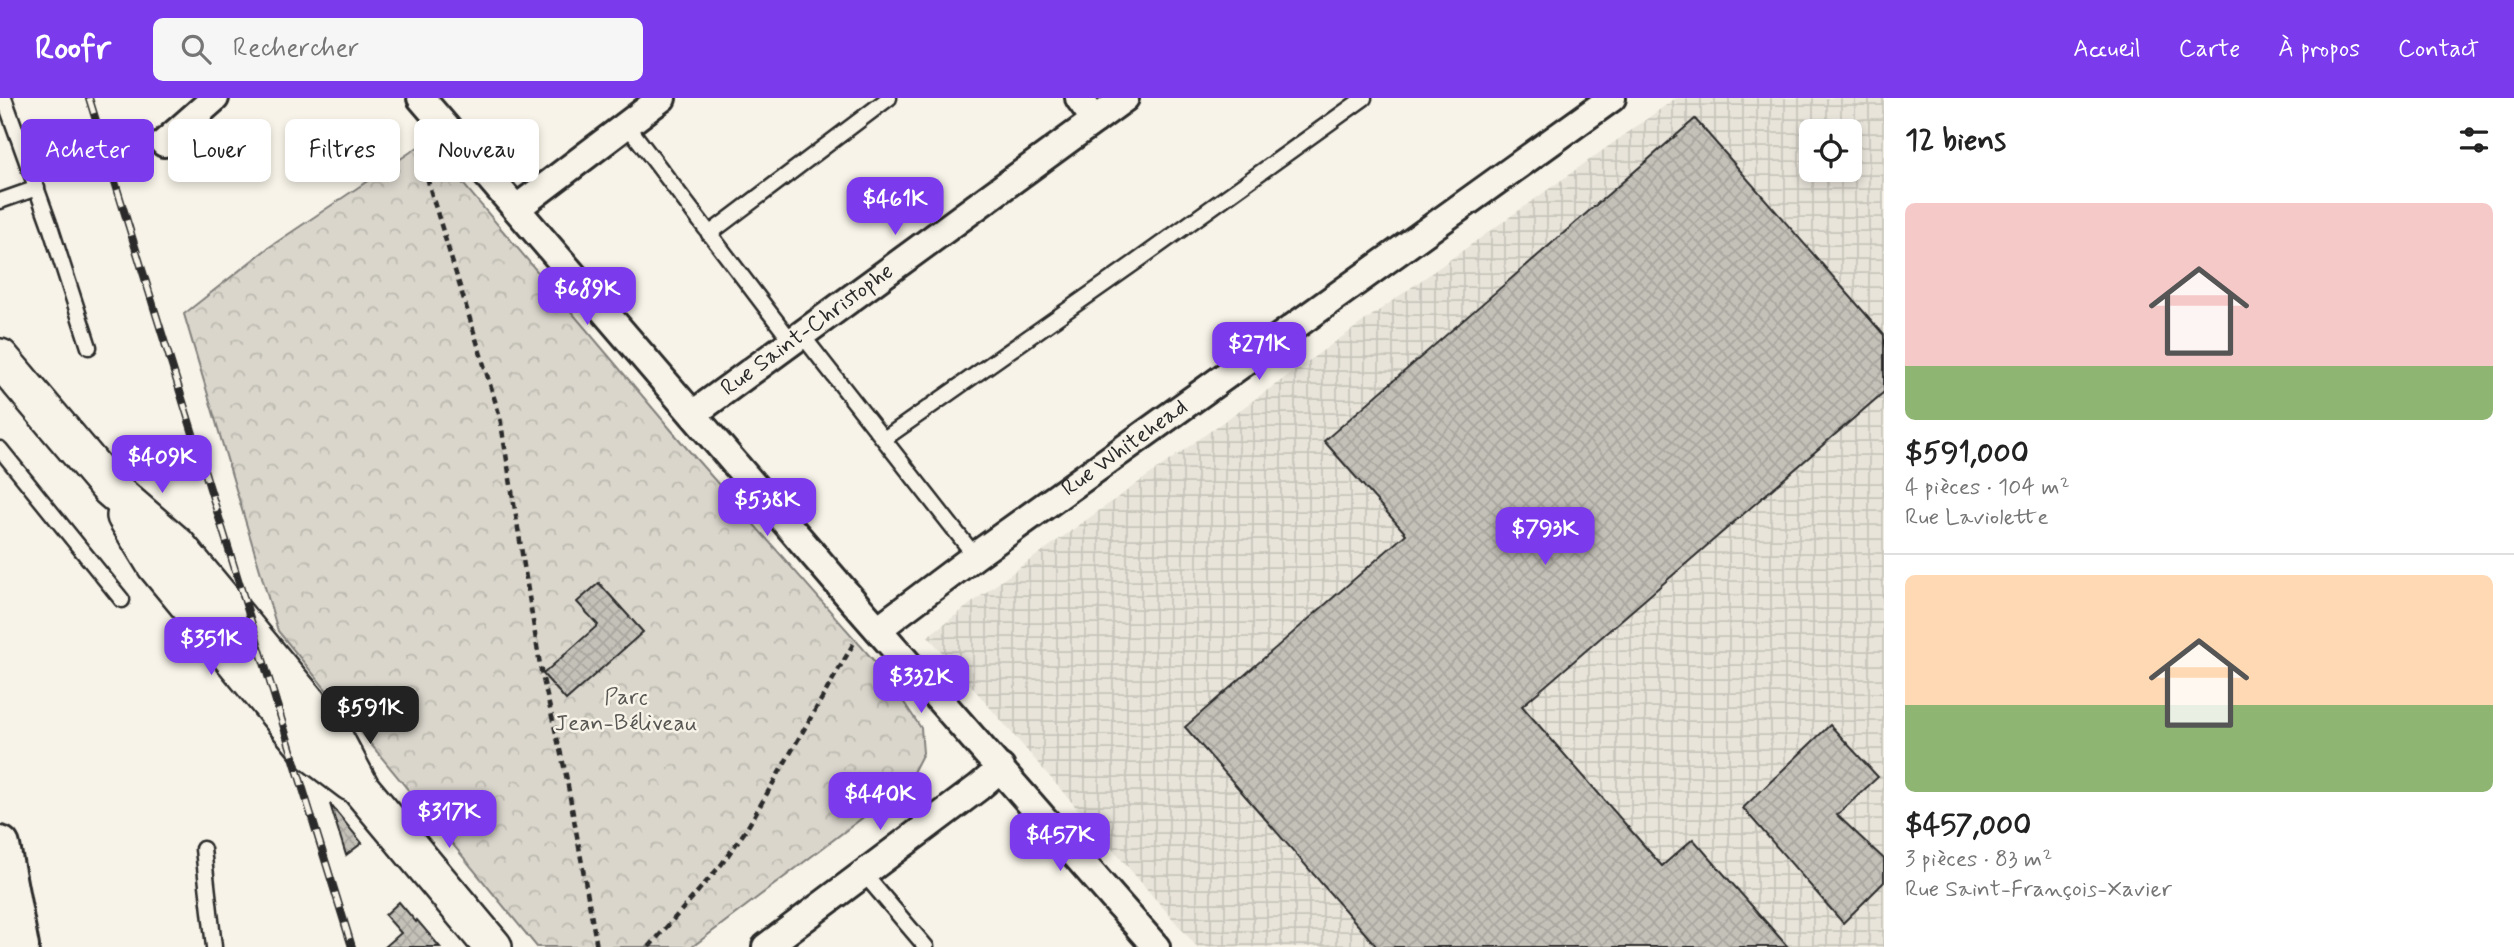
<!DOCTYPE html>
<html lang="fr">
<head>
<meta charset="utf-8">
<style>
  :root { --surface:#fff; --page:#f6f6f6; --text:#222; --muted:#767676; --line:#e0e0e0; --accent:#7c3aed }
  body { margin:0; font-family:Mynerve,sans-serif; background:var(--page); color:var(--text); height:100vh; display:flex; flex-direction:column; font-size:26px; white-space:nowrap }
  * { box-sizing:border-box; margin:0 }
  p { font-size:23px; color:var(--muted) }
  .icon { flex:none; width:38px; height:38px; fill:none; stroke:currentColor; stroke-width:2; stroke-linecap:round; stroke-linejoin:round }
  .map { position:relative; flex:1; overflow:hidden }
  .sheet { display:flex; flex-direction:column; background:var(--surface); width:630px }
  .sheet>* { flex:none }
  .guide { position:absolute; left:21px; top:21px; width:665px; height:63px; display:flex; gap:14px }
  .controls { position:absolute; left:1799px; top:21px; display:grid; gap:14px }
  .controls a { display:grid; place-items:center; width:63px; height:63px; border-radius:10px; background:var(--surface); box-shadow:0 4px 10px #0003; font-size:35px }
  .price { position:absolute; translate:-50% -60px; padding:0 16px; border-radius:14px; background:var(--accent); color:#fff; font-size:23px; line-height:46px; filter:drop-shadow(0 2px 4px #0008) }
  .price::after { content:''; position:absolute; left:50%; top:42px; width:21px; height:16px; margin-left:-10px; background:inherit; clip-path:polygon(0 0,100% 0,50% 100%) }
  .price.on { background:#222; color:#fff }
  ul { padding:0; list-style:none }
  li { display:grid; align-content:center; gap:14px; height:371px; padding:0 21px }
  li+li { border-top:2px solid var(--line) }
  li span { display:grid; place-items:center; height:217px; border-radius:10px; color:#555 }
  li>.icon { margin-inline-start:auto }
  span .icon { width:126px; height:126px; fill:#fffc; stroke-width:1 }
  li b { font-size:30px }
  h2 { display:flex; justify-content:space-between; align-items:center; height:84px; padding:0 21px; font-size:30px }
  .chip { padding:0 24px; border-radius:10px; background:var(--surface); box-shadow:0 4px 10px #0003; font-size:24px; line-height:63px }
  .chip.on { background:var(--accent); color:#fff }
  header { display:flex; align-items:center; gap:42px; box-sizing:border-box; height:98px; padding:0 35px; background:var(--accent); color:#fff }
  header strong { font-size:33px }
  nav { display:flex; gap:38px; margin-inline-start:auto; font-size:24px }
  .search { width:490px; height:63px; background:var(--page); display:flex; align-items:center; gap:18px; box-sizing:border-box; padding:0 24px; border-radius:10px; color:var(--muted); font-size:26px }
  main { display:flex; flex:1; min-height:0 }
  .map>svg:first-child { display:block }
  .industrial { fill:url(#industrial-grid); fill-rule:evenodd }
  .forest { fill:url(#forest-crowns); stroke:#82807c; stroke-width:2 }
  .building { fill:url(#building-cross-hatch); stroke:#2b2b2b; stroke-width:2 }
  .lines { fill:none; stroke-linecap:round; stroke-linejoin:round }
  .lane-casing { stroke:#2b2b2b; stroke-width:19 }
  .street-casing { stroke:#2b2b2b; stroke-width:32 }
  .secondary-casing { stroke:#2b2b2b; stroke-width:42 }
  .highway-casing { stroke:#2b2b2b; stroke-width:44 }
  .path { stroke:#2b2b2b; stroke-width:4.5; stroke-dasharray:7 5; stroke-linecap:butt }
  .lane { stroke:#f7f3e8; stroke-width:14 }
  .street { stroke:#f7f3e8; stroke-width:26 }
  .secondary { stroke:#f7f3e8; stroke-width:37 }
  .highway { stroke:#f7f3e8; stroke-width:38 }
  .rail-casing { stroke:#2b2b2b; stroke-width:8 }
  .rail { stroke:#f7f3e8; stroke-width:5; stroke-dasharray:16; stroke-linecap:butt }
  .labels { text-anchor:middle; dominant-baseline:central; stroke-width:5; stroke-linejoin:round; paint-order:stroke }
  .street-label { font-size:23px; fill:#2b2b2b; stroke:#f7f3e8 }
  .park-label { font-size:23px; fill:#575653; stroke:#f7f3e8 }
</style>
</head>
<body>
<header>
<strong>Roofr</strong>
<div class="search"><svg class="icon" aria-label="search" viewBox="0 0 24 24"><circle cx="10" cy="10" r="6"/><path d="M15 15l6 6"/></svg>Rechercher</div>
<nav><a>Accueil</a><a>Carte</a><a>À propos</a><a>Contact</a></nav>
</header>
<main>
<div class="map">
<svg width="1884" height="849" viewBox="0 0 1884 849">
  <defs>
    <pattern id="industrial-grid" width="8" height="8" patternUnits="userSpaceOnUse" patternTransform="scale(1.75)"><rect width="8" height="8" fill="#e8e4da"/><path d="M0 4h8M4 0v8" fill="none" stroke="#c7c4bb"/></pattern>
    <pattern id="forest-crowns" width="20" height="18" patternUnits="userSpaceOnUse" patternTransform="scale(1.75)"><rect width="20" height="18" fill="#dad6cc"/><path d="M2 6a3 3 0 1 1 6 0M12 15a3 3 0 1 1 6 0" fill="none" stroke="#bbb8af"/></pattern>
    <pattern id="building-cross-hatch" width="8" height="8" patternUnits="userSpaceOnUse" patternTransform="scale(1.75)"><rect width="8" height="8" fill="#c4c1b9"/><path d="M0 0l8 8M0 8l8-8" fill="none" stroke="#a9a69f"/></pattern>
  </defs>
  <rect width="100%" height="100%" fill="#f7f3e8"/>
  <filter id="ink" filterUnits="userSpaceOnUse"><feTurbulence type="fractalNoise" baseFrequency=".0143" numOctaves="2"/><feDisplacementMap in="SourceGraphic" scale="14" xChannelSelector="R" yChannelSelector="G"/><feConvolveMatrix kernelMatrix="1 2 1 2 8 2 1 2 1" color-interpolation-filters="sRGB"/></filter>
  <g filter="url(#ink)">
    <path class="industrial" d="M1676,0h208v849h-687l-269,-311 73,-55zM1811,33h39v39h-39z"/>
    <polygon class="forest" points="427,43 683,346 883,573 921,630 923,655 907,686 692,849 537,849 278,533 184,216 268,150"/>
    <g class="building">
      <polygon points="1695,21 1884,237 1884,294 1522,608 1662,768 1693,741 1788,849 1377,849 1185,629 1406,436 1324,343"/>
      <polygon points="599,485 643,534 566,602 543,576 598,527 577,504"/>
      <polygon points="1830,627 1878,679 1837,717 1884,761 1884,784 1843,825 1743,710"/>
      <polygon points="330,706 362,745 346,757"/>
      <polygon points="399,804 416,824 417,822 440,849 385,849 401,835 385,817"/>
    </g>
    <g class="lines">
      <g class="lane-casing">
        <g id="lane">
          <polyline points="4,0 50,128 89,249"/>
          <polyline points="627,27 792,244"/>
          <polyline points="0,103 37,90"/>
          <polyline points="709,136 889,0"/>
          <polyline points="802,237 975,458"/>
          <polyline points="884,341 1133,166 1364,0"/>
          <polyline points="0,351 122,502"/>
          <polyline points="203,751 214,849"/>
          <polyline points="864,776 926,849"/>
        </g>
      </g>
      <g class="street-casing">
        <g id="street">
          <polyline points="421,0 853,503 1156,849"/>
          <polyline points="1079,0 1095,22"/>
          <polyline points="164,45 215,0"/>
          <polyline points="517,110 662,0"/>
          <path id="s1" d="M693,316l432,-316"/>
          <path id="s2" d="M878,531l97,-73 637,-458"/>
          <polyline points="766,849 979,689 1001,670"/>
        </g>
      </g>
      <g class="secondary-casing">
        <g id="secondary">
          <polyline points="0,260 110,390 177,448 329,631 361,691 493,849"/>
          <polyline points="126,418 156,467 310,653 351,684"/>
        </g>
      </g>
      <g class="highway-casing">
        <polyline id="highway" points="0,748 19,849"/>
      </g>
      <g class="path">
        <polyline points="423,44 425,69 430,91 500,319 541,573 566,677 597,849"/>
        <polyline points="649,849 721,767 746,732 855,543"/>
      </g>
      <use href="#lane" class="lane"/>
      <use href="#street" class="street"/>
      <use href="#secondary" class="secondary"/>
      <use href="#highway" class="highway"/>
      <g class="rail-casing">
        <polyline id="rail" points="89,0 352,849"/>
      </g>
      <use href="#rail" class="rail"/>
    </g>
  </g>
  <g class="labels">
    <g class="street-label">
      <text stroke="none"><textPath href="#s1" startOffset="142">Rue Saint-Christophe</textPath></text>
      <text stroke="none"><textPath href="#s2" startOffset="306">Rue Whitehead</textPath></text>
    </g>
    <g class="park-label">
      <text x="626" y="600">Parc<tspan x="626" dy="26">Jean-Béliveau</tspan></text>
    </g>
  </g>
</svg>
<div class="controls">
<a><svg class="icon" aria-label="locate" viewBox="0 0 24 24"><circle cx="12" cy="12" r="6"/><path d="M12 2v4M12 18v4M2 12h4M18 12h4"/></svg></a>
</div>
<b class="price" style="left:895px;top:139px">$461K</b>
<b class="price" style="left:587px;top:229px">$689K</b>
<b class="price" style="left:1259px;top:284px">$271K</b>
<b class="price" style="left:162px;top:397px">$409K</b>
<b class="price" style="left:767px;top:440px">$538K</b>
<b class="price" style="left:1545px;top:469px">$793K</b>
<b class="price" style="left:211px;top:579px">$351K</b>
<b class="price" style="left:921px;top:617px">$332K</b>
<b class="price on" style="left:370px;top:648px">$591K</b>
<b class="price" style="left:880px;top:734px">$440K</b>
<b class="price" style="left:449px;top:752px">$317K</b>
<b class="price" style="left:1060px;top:775px">$457K</b>
<div class="guide">
<a class="chip on">Acheter</a>
<a class="chip">Louer</a>
<a class="chip">Filtres</a>
<a class="chip">Nouveau</a>
</div>
</div>
<section class="sheet">
<h2>12 biens<svg class="icon" aria-label="filters" viewBox="0 0 24 24"><path d="M4 7h16M4 17h16"/><circle cx="9" cy="7" r="2"/><circle cx="15" cy="17" r="2"/></svg></h2>
<ul>
<li><span style="background:linear-gradient(#f6c9c9 75%,#8fb573 0)"><svg class="icon" aria-label="home" viewBox="0 0 24 24"><path d="M3 11l9-7 9 7M6 9v11h12V9"/></svg></span><div><b>$591,000</b><p>4 pièces · 104 m²</p><p>Rue Laviolette</p></div></li>
<li><span style="background:linear-gradient(#ffd9b3 60%,#8fb573 0)"><svg class="icon" aria-label="home" viewBox="0 0 24 24"><path d="M3 11l9-7 9 7M6 9v11h12V9"/></svg></span><div><b>$457,000</b><p>3 pièces · 83 m²</p><p>Rue Saint-François-Xavier</p></div></li>
</ul>
</section>
</main>
</body>
</html>
